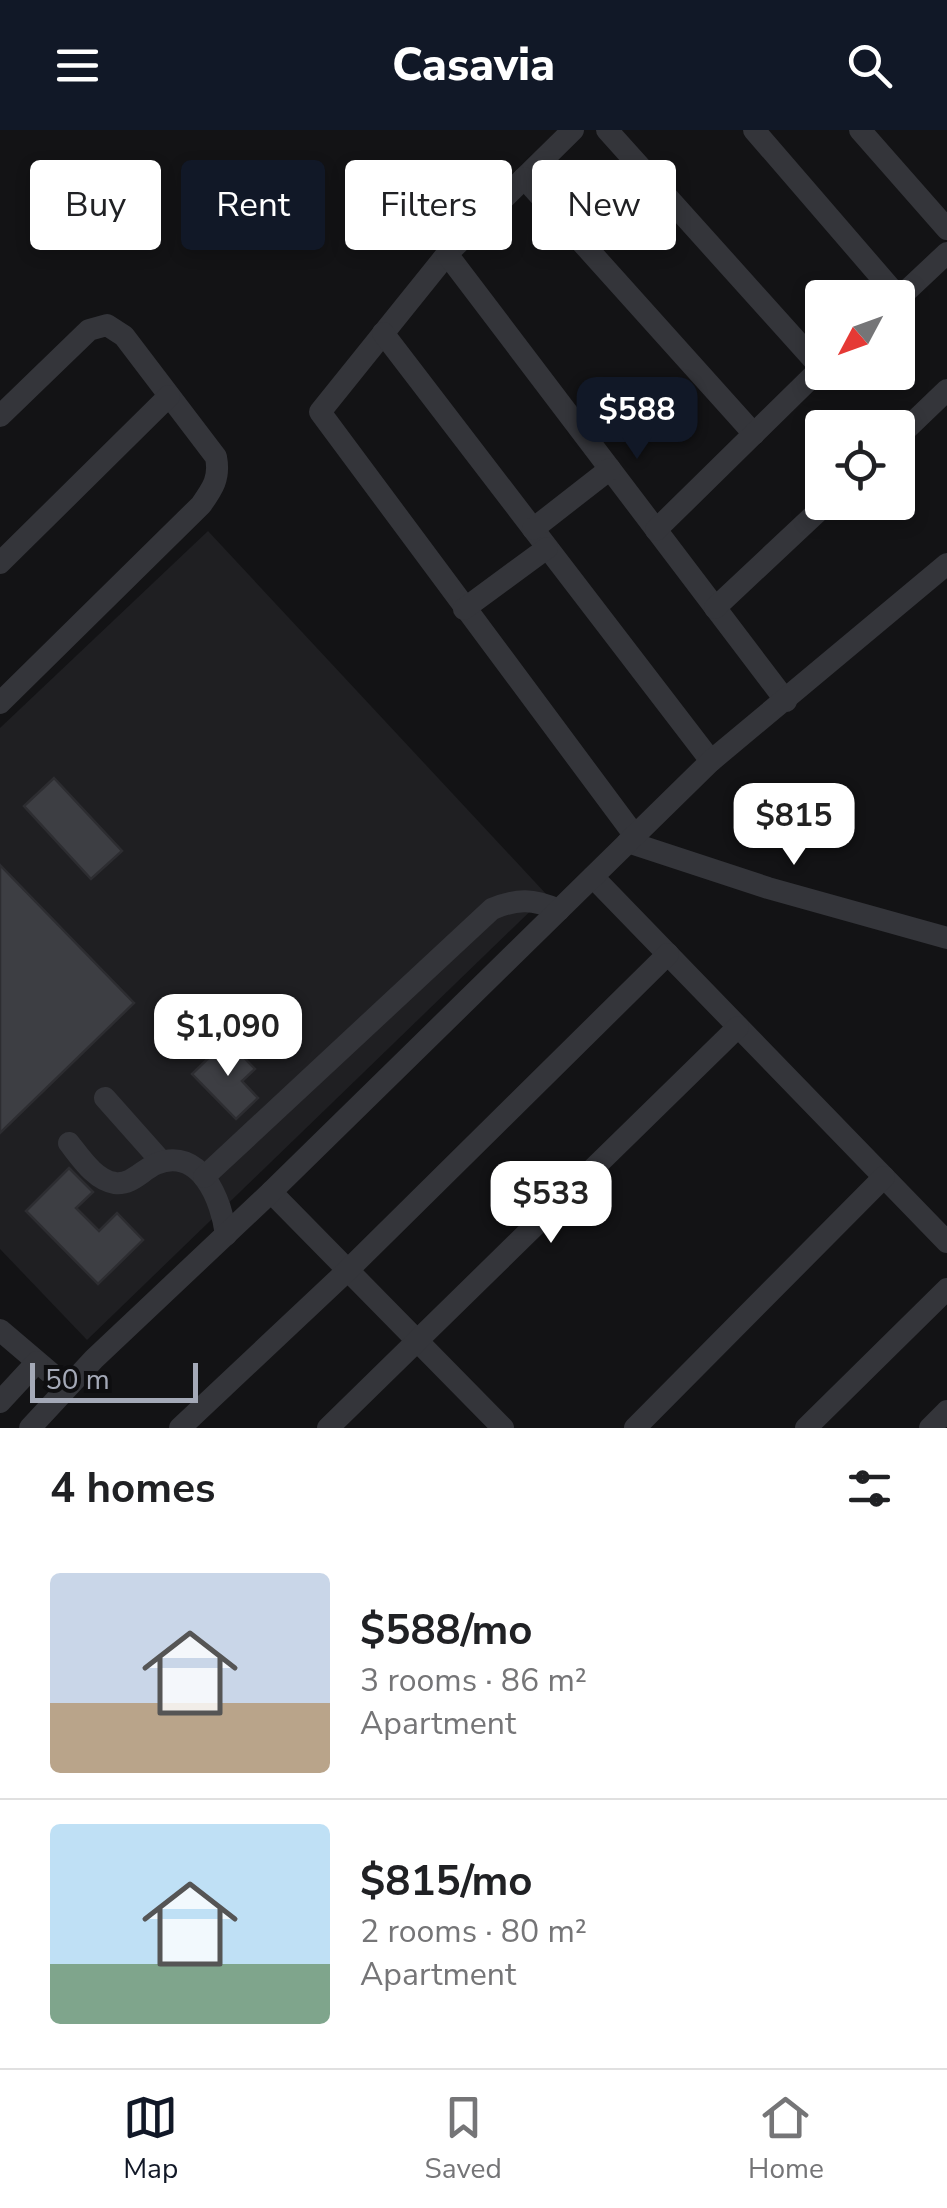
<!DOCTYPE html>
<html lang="en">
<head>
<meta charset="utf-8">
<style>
  :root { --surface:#fff; --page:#f6f6f6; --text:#202124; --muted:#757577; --line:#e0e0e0; --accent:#111827 }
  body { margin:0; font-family:"Nunito Sans",sans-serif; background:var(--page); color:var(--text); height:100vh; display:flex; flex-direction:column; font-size:38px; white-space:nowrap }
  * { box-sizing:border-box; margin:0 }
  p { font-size:32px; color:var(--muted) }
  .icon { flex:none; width:55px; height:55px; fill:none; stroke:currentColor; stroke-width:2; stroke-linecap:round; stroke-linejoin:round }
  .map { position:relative; height:1298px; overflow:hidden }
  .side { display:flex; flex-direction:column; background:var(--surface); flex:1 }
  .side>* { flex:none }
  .banner { position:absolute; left:30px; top:30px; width:888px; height:90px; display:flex; gap:20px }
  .needle { width:65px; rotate:229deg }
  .buttons { position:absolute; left:805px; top:150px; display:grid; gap:20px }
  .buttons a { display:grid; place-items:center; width:110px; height:110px; border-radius:10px; background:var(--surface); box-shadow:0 5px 15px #0003; font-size:50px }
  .scale { position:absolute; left:30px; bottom:25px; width:168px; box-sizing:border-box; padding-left:10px; border:5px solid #a4a9b7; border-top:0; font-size:28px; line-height:35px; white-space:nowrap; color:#a4a9b7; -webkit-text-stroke:8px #0e0e10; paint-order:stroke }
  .price { position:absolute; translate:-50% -85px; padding:0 22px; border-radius:20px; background:#fff; color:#222; font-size:32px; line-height:65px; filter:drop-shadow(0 2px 5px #0008) }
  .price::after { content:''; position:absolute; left:50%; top:60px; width:30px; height:22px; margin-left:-15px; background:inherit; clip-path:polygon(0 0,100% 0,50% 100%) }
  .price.active { background:var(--accent); color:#fff }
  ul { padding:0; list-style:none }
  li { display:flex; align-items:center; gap:30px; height:250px; padding:0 50px }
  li+li { border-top:2px solid var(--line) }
  li span { display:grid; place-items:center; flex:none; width:280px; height:200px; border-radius:10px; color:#555 }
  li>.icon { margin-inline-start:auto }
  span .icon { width:120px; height:120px; fill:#fffc; stroke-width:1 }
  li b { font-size:42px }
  h2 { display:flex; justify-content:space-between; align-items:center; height:120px; padding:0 50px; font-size:42px }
  .chip { padding:0 35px; border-radius:10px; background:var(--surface); box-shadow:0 5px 15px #0003; font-size:35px; line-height:90px }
  .chip.active { background:var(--accent); color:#fff }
  header { display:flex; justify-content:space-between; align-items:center; height:130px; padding:0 50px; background:var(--accent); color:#fff; font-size:45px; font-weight:800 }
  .menu { display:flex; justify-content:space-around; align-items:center; height:140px; border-top:2px solid var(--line); background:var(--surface); font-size:28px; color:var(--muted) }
  .menu a { display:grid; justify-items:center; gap:5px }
  .menu .active { color:var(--accent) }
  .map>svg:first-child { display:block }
  .built { fill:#1f1f22 }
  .building { fill:#3d3e43; stroke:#2d2d31; stroke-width:2.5 }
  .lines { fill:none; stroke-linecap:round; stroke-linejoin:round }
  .minor { stroke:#34353a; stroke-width:22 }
</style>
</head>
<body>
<header><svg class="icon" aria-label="menu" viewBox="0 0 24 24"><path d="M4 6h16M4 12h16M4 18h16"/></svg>Casavia<svg class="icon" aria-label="search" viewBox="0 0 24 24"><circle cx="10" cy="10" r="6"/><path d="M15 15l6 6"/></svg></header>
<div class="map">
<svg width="947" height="1298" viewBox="0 0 947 1298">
  <rect width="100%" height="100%" fill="#131315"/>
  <polygon class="built" points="208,401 547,765 87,1210 0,1119 0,598"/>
  <g class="building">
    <polygon points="54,648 122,721 91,749 24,676"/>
    <polygon points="0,735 134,873 0,1003"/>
    <polygon points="227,910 255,939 242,951 258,968 236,989 192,944"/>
    <polygon points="69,1038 93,1062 76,1078 99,1101 117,1083 143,1110 98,1154 26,1081"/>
  </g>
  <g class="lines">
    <g class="minor">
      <polyline points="573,0 447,124 320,282 635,706"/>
      <polyline points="607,0 821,238"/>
      <polyline points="754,0 899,168"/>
      <polyline points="860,0 947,99"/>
      <polyline points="524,48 754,304"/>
      <polyline points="447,124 786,571"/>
      <polyline points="898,169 947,123"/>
      <polyline points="383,203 711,631"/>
      <path d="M0,286l89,-86 18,-5 17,11 92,121c4,21 -3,31 -15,48l-201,198"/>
      <polyline points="898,307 947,260"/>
      <polyline points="533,399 610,339"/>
      <polyline points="656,400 822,237"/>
      <polyline points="0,433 169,266"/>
      <polyline points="715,478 828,372"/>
      <polyline points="464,479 547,418"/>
      <polyline points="628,712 768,758 947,808"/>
      <polyline points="593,747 947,1112"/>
      <polyline points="105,968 161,1031"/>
      <path d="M69,1013c12,15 26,37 46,40 17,2 27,-13 41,-19 44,-19 66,37 70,71"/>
      <path d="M204,1047l288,-268c26,-11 41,-10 67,1"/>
      <polyline points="271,1062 503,1298"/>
      <polyline points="0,1200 67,1257"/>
      <polyline points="0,1272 37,1232"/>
      <polyline points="30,1298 94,1229 271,1062 711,631 947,434"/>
      <polyline points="180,1298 348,1140 668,824"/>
      <polyline points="328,1298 738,897"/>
      <polyline points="635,1298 884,1047"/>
      <polyline points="806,1298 947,1159"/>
      <polyline points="930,1298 947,1281"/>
    </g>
  </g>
</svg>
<div class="buttons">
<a><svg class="needle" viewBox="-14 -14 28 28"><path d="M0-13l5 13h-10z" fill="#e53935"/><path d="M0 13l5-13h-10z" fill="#757577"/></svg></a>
<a><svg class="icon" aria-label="locate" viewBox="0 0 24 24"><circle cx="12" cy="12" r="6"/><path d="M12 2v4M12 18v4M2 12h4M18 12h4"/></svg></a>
</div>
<div class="scale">50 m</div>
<b class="price active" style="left:637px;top:332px">$588</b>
<b class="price" style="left:794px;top:738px">$815</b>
<b class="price" style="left:228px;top:949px">$1,090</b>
<b class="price" style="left:551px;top:1116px">$533</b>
<div class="banner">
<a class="chip">Buy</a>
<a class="chip active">Rent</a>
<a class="chip">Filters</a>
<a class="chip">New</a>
</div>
</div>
<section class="side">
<h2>4 homes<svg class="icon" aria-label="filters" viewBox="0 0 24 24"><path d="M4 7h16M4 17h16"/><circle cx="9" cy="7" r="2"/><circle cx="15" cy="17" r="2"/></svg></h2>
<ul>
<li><span style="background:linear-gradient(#c9d6e8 65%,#b9a48a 0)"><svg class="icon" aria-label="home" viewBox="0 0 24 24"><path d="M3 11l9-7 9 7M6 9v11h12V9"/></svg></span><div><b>$588/mo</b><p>3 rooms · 86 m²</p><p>Apartment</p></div></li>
<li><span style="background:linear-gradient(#bfe0f5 70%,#7fa58c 0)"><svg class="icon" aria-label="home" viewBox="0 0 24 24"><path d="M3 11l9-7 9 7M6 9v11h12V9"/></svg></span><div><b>$815/mo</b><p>2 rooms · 80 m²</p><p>Apartment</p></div></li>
</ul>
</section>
<nav class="menu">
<a class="active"><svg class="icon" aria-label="map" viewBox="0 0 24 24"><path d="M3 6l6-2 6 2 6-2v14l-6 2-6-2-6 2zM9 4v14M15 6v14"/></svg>Map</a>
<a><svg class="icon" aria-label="saved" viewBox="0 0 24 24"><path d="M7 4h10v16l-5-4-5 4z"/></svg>Saved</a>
<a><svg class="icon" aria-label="home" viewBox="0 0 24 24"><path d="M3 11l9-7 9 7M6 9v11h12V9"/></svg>Home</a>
</nav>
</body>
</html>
